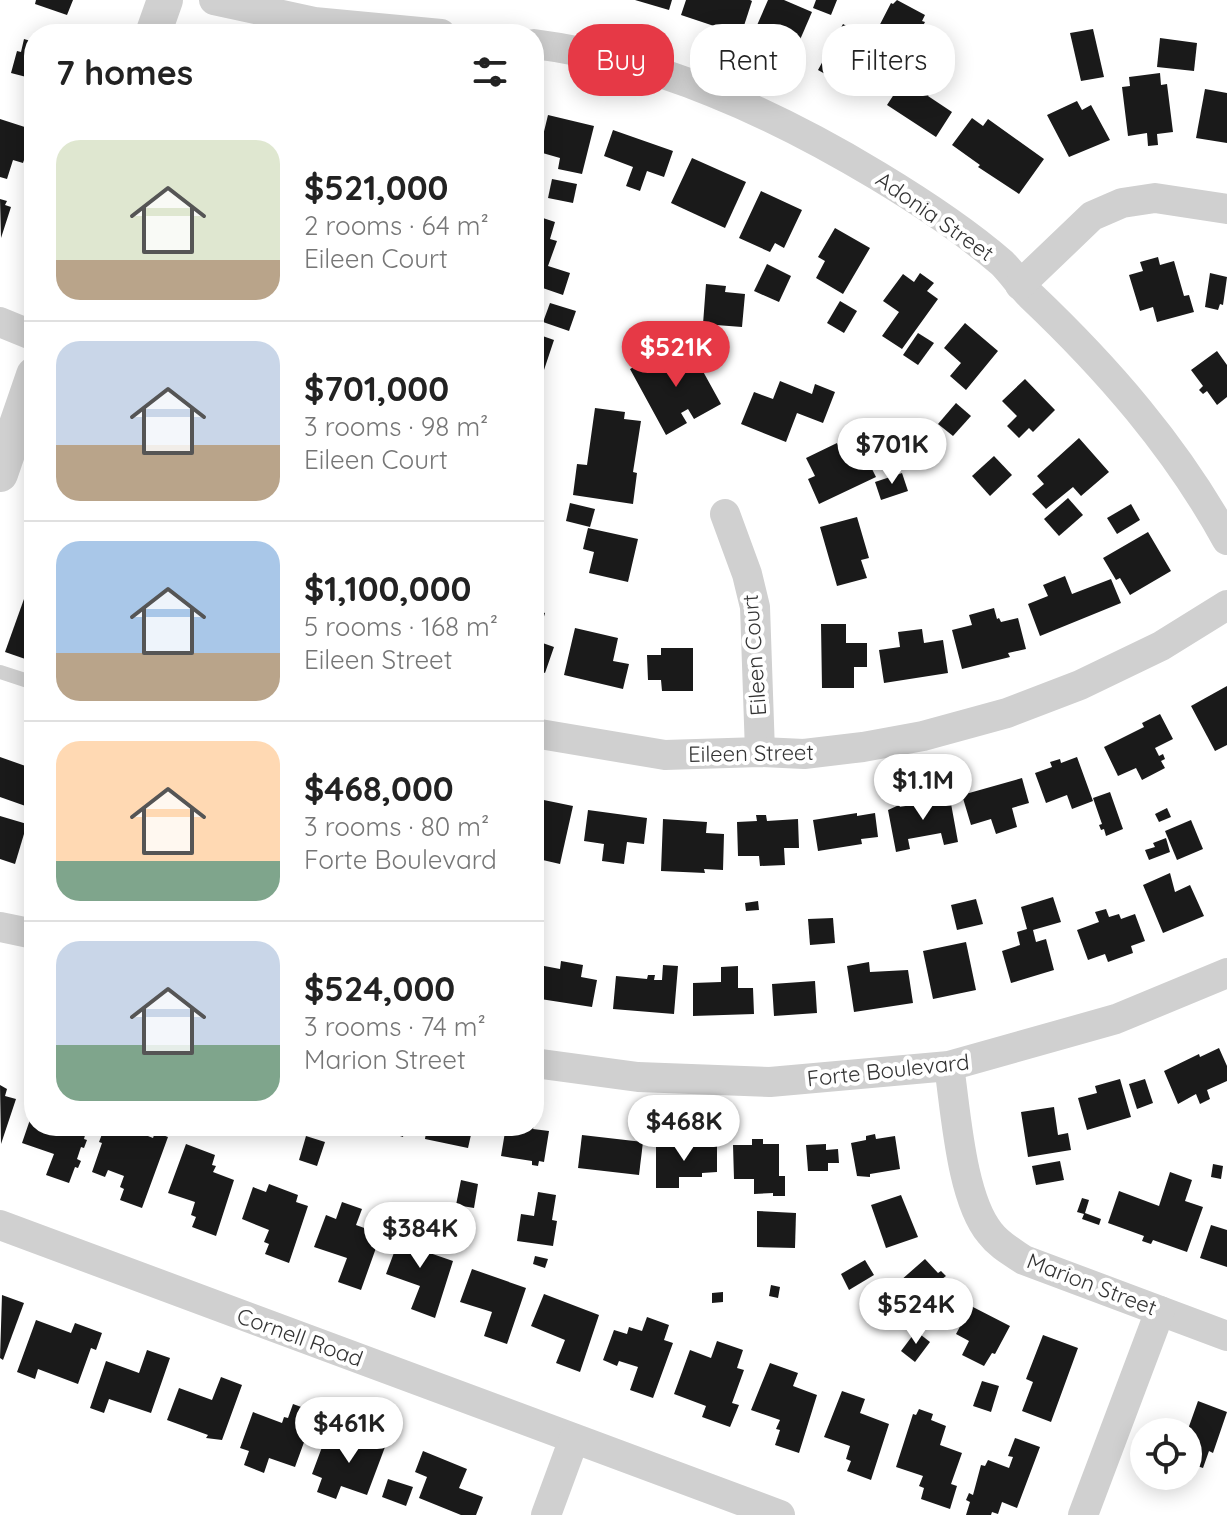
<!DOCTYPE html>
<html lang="en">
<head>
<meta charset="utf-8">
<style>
  :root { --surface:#fff; --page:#f2f2f2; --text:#222; --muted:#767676; --line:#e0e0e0; --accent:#e63946 }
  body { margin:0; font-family:Quicksand,sans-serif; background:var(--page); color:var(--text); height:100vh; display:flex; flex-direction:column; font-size:30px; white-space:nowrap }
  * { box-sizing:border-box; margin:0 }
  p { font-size:26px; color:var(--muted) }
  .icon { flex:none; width:44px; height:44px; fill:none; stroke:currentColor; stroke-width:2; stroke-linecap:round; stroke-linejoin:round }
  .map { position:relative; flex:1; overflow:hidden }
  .drawer { position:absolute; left:24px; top:24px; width:520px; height:1112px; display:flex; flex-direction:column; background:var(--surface); border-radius:32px; box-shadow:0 4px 20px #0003 }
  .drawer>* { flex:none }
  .top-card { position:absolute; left:568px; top:24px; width:538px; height:72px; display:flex; gap:16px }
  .fabs { position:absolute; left:1130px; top:1418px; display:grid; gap:16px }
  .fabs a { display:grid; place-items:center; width:72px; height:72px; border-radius:50%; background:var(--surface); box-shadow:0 4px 20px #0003; font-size:40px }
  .price { position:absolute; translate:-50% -68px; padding:0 18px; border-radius:28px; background:#fff; color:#222; font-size:26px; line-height:52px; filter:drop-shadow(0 2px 4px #0008) }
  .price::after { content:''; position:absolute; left:50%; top:48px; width:24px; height:18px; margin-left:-12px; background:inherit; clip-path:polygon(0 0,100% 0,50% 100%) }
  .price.on { background:var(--accent); color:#fff }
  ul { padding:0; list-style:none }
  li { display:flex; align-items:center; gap:24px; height:200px; padding:0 32px }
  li+li { border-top:2px solid var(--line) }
  li span { display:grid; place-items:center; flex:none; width:224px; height:160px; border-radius:24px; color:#555 }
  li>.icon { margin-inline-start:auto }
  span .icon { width:96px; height:96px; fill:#fffc; stroke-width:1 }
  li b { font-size:34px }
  h2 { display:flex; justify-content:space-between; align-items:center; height:96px; padding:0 32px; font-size:34px }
  .tag { padding:0 28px; border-radius:32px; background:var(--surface); box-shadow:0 4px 20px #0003; font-size:28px; line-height:72px }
  .tag.on { background:var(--accent); color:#fff }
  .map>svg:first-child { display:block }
  .building { fill:#1a1a1a }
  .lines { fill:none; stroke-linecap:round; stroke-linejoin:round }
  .service { stroke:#d0d0d0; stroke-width:14 }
  .minor { stroke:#d0d0d0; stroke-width:30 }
  .tertiary { stroke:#d0d0d0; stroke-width:36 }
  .labels { text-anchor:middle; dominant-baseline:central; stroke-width:8; stroke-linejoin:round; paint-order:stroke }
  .street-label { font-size:22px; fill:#333; stroke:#fff }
</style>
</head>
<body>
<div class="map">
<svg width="1227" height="1515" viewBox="0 0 1227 1515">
  <rect width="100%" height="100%" fill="#fff"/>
  <g class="building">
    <polygon points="36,0 73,0 67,15 35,4"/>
    <polygon points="635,0 672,0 669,10"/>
    <polygon points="686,0 750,0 752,1 741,35 681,15"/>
    <polygon points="768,0 784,0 812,12 793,56 751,39"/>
    <polygon points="816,0 837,0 831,15 813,8"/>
    <polygon points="897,0 925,15 922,21 925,22 908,54 874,36 891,3 893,4"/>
    <polygon points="843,24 883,46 858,92 847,86 844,92 831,84 834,79 818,70"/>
    <polygon points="1093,29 1104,77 1081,81 1070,33"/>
    <polygon points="1160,38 1197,43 1194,71 1157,67"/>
    <polygon points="24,39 34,42 34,79 11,73 17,51 21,52"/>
    <polygon points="915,70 936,84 928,96 952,112 936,137 887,105 904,79 908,81"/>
    <polygon points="1160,73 1161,85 1167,84 1173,132 1157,134 1158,145 1148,146 1147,133 1128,136 1122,87 1130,86 1129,77"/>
    <polygon points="1205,89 1227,93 1227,143 1196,138"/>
    <polygon points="1077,101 1082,110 1091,105 1110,140 1069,157 1047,115"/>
    <polygon points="548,115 594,126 582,174 558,169 560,158 539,152"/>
    <polygon points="972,118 983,126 988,119 1044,159 1019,194 978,167 980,165 952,145"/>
    <polygon points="0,119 34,130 23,163 13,160 7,179 0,177"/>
    <polygon points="613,130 673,151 664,177 647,171 640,191 626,186 633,167 604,156"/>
    <polygon points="692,158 746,182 725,228 671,203"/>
    <polygon points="552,179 577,184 573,203 548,198"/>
    <polygon points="761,191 802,210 784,248 775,243 770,252 739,238"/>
    <polygon points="0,199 7,201 5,205 11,207 1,238"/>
    <polygon points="534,215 555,222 550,239 557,241 548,266 570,273 563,295 534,285"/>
    <polygon points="835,228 870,248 843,294 816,278 825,261 818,257"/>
    <polygon points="1158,257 1160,265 1174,261 1184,296 1189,295 1194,312 1157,322 1153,307 1140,311 1129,275 1143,271 1140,262"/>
    <polygon points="767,264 791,276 779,302 754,291"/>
    <polygon points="920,273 934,283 927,291 938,299 902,349 882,336 899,312 883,301 903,274 914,282"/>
    <polygon points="1210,273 1227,277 1223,305 1220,304 1218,310 1205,307"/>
    <polygon points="706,284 726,286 725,292 745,294 742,327 703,324"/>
    <polygon points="840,301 857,311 844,333 827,323"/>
    <polygon points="550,303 576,311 569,331 543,322"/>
    <polygon points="965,323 998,351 966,390 950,376 961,363 944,348"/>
    <polygon points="534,333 554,340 544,370 534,367"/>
    <polygon points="918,333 934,343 918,365 903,355"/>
    <polygon points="689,346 721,404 694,419 688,409 681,413 687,423 666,435 630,369 647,360 650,367"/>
    <polygon points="1217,351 1227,365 1227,397 1217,405 1207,391 1203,394 1199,390 1203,386 1191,370"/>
    <polygon points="1025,379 1055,410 1033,432 1029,428 1019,438 1007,426 1017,416 1002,401"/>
    <polygon points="780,381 812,394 815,384 835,392 823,423 797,413 786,442 741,424 754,392 773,399"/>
    <polygon points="956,403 971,416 953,436 938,424"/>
    <polygon points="595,408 625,412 624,419 641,421 633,472 637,473 633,504 573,495 577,464 587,465"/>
    <polygon points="1079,438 1109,472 1081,496 1073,487 1046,509 1032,494 1044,484 1037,476"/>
    <polygon points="837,443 846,461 864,453 876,477 819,504 808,479 815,476 806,458"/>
    <polygon points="534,455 542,457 535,481 534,481"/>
    <polygon points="994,456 1012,475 990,496 972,476"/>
    <polygon points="902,473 908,491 881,500 875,482"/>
    <polygon points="1068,498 1083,515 1059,536 1044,519"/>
    <polygon points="570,503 595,509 590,527 566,521"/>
    <polygon points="1131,504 1140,520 1117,534 1107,518"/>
    <polygon points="857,517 869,558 861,560 867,578 837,586 820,527"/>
    <polygon points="588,528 638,539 628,582 589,573 594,552 583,549"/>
    <polygon points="1148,532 1171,571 1130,595 1120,578 1116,580 1103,558"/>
    <polygon points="34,571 34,662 5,652"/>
    <polygon points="1065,576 1072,594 1111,579 1121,603 1040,636 1028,604 1048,596 1043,585"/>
    <polygon points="994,608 997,619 999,618 1001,622 1018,618 1026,649 1008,653 1010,657 962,669 952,630 972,625 969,615"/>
    <polygon points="534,609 545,613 537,641 554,647 545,673 534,669"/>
    <polygon points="821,624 846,624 846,643 867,643 867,667 854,667 854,688 822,688"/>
    <polygon points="575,628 618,638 613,661 629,664 623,689 564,675"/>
    <polygon points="922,629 924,643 943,640 948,673 884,683 879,650 900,647 898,632"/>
    <polygon points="661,648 693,648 693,691 662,691 661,680 648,680 647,655 661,655"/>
    <polygon points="1227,686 1227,745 1215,751 1191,706"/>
    <polygon points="1160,714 1173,739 1155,748 1159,756 1163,754 1165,759 1161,761 1165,768 1142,780 1136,768 1118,776 1104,747 1144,727 1142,723"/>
    <polygon points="0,757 34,769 34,809 0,797"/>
    <polygon points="1077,757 1093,801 1072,809 1067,795 1046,803 1035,773 1052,767 1050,762 1060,759 1061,763"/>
    <polygon points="1022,778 1029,803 1012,808 1017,827 996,834 991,819 971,825 962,795"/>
    <polygon points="1110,792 1123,829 1106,836 1104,829 1101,830 1099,825 1102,824 1093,798"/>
    <polygon points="534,798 573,806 560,864 534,858"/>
    <polygon points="950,798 958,842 944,845 941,833 908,839 910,849 896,852 888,810 899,805 900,807 917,804 917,801"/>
    <polygon points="1167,808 1171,817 1159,822 1155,814"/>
    <polygon points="588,810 647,818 644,844 627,842 624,864 602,861 604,844 584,841"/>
    <polygon points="857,813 857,816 875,813 878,837 861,839 862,844 818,851 813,820"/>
    <polygon points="756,815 766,815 767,821 798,819 799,848 784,848 785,865 760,866 759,856 738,856 737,822 757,821"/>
    <polygon points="0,816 27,824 15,864 0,859"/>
    <polygon points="663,819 707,822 706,833 724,834 723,870 704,869 705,873 661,871"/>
    <polygon points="1191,820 1203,849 1177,860 1165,831"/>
    <polygon points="34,832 34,867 24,864"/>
    <polygon points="1166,838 1170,852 1149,860 1145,850 1155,847 1153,843"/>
    <polygon points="1170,873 1175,892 1190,885 1204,916 1163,933 1143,885"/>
    <polygon points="1053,897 1061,922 1033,930 1036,942 1046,939 1054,970 1011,983 1002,951 1020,945 1017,932 1027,929 1021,907"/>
    <polygon points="976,899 983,924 957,930 951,905"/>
    <polygon points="758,901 759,910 746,911 745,903"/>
    <polygon points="1106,909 1109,917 1119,914 1121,919 1135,914 1145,941 1131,946 1133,953 1108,962 1105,954 1088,960 1077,930 1099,922 1095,912"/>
    <polygon points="833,918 835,943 810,945 808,919"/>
    <polygon points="966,942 976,990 933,999 923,951"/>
    <polygon points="561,961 583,965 581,977 597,980 592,1007 534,998 539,965 560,969"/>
    <polygon points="869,962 870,972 908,970 913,1003 854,1012 847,966"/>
    <polygon points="663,965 678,966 674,1014 613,1009 616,976 647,979 648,975 655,975 654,980 662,980"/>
    <polygon points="738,966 738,988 753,988 754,1014 693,1016 693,983 721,982 721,967"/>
    <polygon points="815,981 817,1013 774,1016 772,984"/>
    <polygon points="1219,1048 1227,1066 1227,1081 1207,1090 1210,1099 1200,1104 1196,1094 1178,1104 1164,1071 1199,1054 1200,1057"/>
    <polygon points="1120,1079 1131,1117 1087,1130 1078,1098 1097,1093 1095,1086"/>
    <polygon points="1145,1079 1153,1103 1137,1109 1129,1084"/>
    <polygon points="0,1085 7,1089 5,1096 16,1099 1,1144"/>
    <polygon points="1054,1107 1058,1135 1068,1133 1071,1150 1028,1157 1021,1112"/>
    <polygon points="34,1108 34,1126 80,1126 87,1128 84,1139 87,1140 84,1148 81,1147 77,1159 81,1161 78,1168 75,1167 69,1183 46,1175 54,1154 22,1143"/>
    <polygon points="105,1126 141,1126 146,1128 143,1134 153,1138 155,1132 168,1137 142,1208 120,1200 124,1189 120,1187 124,1176 108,1170 105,1177 92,1172 102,1143 99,1142"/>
    <polygon points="221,1126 241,1126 238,1136 220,1130"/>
    <polygon points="370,1126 405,1126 403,1137"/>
    <polygon points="427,1126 473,1126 468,1148 425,1139"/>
    <polygon points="506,1126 534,1126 533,1129 549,1131 544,1162 539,1161 538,1166 532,1165 532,1161 501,1156"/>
    <polygon points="875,1134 876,1139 895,1136 900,1169 870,1174 870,1177 857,1176 851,1143 866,1140 866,1136"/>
    <polygon points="582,1135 643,1142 639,1175 578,1168"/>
    <polygon points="306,1136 325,1142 317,1166 299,1160"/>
    <polygon points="752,1139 763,1139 763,1144 779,1144 779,1176 785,1176 785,1196 773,1196 773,1193 754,1194 754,1179 734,1179 733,1145 752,1145"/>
    <polygon points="186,1144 215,1155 212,1165 216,1166 213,1172 234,1180 216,1236 192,1227 196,1217 191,1215 195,1202 168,1193"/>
    <polygon points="656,1144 717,1144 717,1172 702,1173 702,1177 679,1177 679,1188 656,1188"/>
    <polygon points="826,1144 826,1150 838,1149 839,1163 828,1163 828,1171 808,1171 806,1145"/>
    <polygon points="1060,1161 1064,1180 1036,1185 1032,1166"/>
    <polygon points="1213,1164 1223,1166 1221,1179 1211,1177"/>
    <polygon points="1170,1172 1192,1180 1185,1201 1203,1207 1187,1252 1153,1240 1151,1244 1142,1241 1144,1236 1108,1223 1119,1191 1159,1206"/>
    <polygon points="461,1180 478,1184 474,1208 456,1205"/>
    <polygon points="269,1184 298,1195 296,1202 308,1206 289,1263 265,1254 269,1244 264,1242 269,1230 242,1219 253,1187 266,1192"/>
    <polygon points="538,1192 556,1195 552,1220 557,1221 553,1246 517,1241 521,1214 534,1216"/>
    <polygon points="901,1195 918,1237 886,1248 871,1205"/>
    <polygon points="1082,1198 1089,1200 1085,1213 1101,1219 1099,1225 1082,1219 1084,1214 1077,1212"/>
    <polygon points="342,1202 362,1209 356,1225 381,1234 361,1290 338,1282 347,1258 314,1247 326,1215 336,1219"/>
    <polygon points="757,1211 796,1213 795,1248 757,1247"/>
    <polygon points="1211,1225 1227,1230 1227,1267 1200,1258"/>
    <polygon points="404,1226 430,1236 424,1251 453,1261 435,1318 411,1309 420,1286 386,1274"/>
    <polygon points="535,1256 548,1259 545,1268 533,1264"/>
    <polygon points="925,1259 938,1273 941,1271 946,1276 942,1279 954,1292 924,1319 927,1322 921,1327 903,1306 914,1296 900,1281"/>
    <polygon points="865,1260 874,1275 849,1290 841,1274"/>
    <polygon points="472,1269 526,1288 507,1344 484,1336 492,1312 460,1302"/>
    <polygon points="771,1285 780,1287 778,1298 769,1296"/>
    <polygon points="723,1292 723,1302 712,1303 712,1293"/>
    <polygon points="544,1294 599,1315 580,1372 556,1363 565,1340 531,1326"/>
    <polygon points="2,1295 24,1303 3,1360 0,1358"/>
    <polygon points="971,1306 1010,1326 995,1354 992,1353 984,1366 962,1355 969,1341 956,1334"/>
    <polygon points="647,1317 669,1325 664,1340 673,1343 653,1398 630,1390 638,1367 619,1361 617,1366 603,1360 614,1330 627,1334 629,1327 642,1331"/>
    <polygon points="36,1320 71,1333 75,1323 102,1333 96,1350 91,1348 78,1384 38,1369 35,1379 17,1372"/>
    <polygon points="916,1331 930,1342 915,1362 901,1351"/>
    <polygon points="1043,1335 1078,1348 1051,1422 1022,1411 1033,1382 1026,1379"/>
    <polygon points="717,1341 743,1350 737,1368 744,1370 732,1403 739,1405 730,1427 702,1417 706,1406 674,1394 690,1350 711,1358"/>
    <polygon points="147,1350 170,1358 151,1413 109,1399 104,1413 90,1408 106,1361 139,1373"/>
    <polygon points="770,1363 798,1373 793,1386 817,1395 799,1453 775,1445 780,1430 776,1429 780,1420 751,1410"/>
    <polygon points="221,1377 242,1385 222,1440 206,1438 208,1435 167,1420 179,1388 212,1400"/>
    <polygon points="982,1381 999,1386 991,1412 973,1406"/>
    <polygon points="842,1391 865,1399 860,1413 889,1424 871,1480 847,1471 851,1461 846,1459 850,1446 824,1437"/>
    <polygon points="1198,1401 1227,1412 1213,1453 1209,1451 1203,1468 1188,1463 1187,1432"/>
    <polygon points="293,1404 315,1412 295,1467 269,1458 264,1473 244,1465 249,1451 240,1448 253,1412 282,1423 284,1417 288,1418"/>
    <polygon points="919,1409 933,1414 931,1420 946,1426 940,1445 962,1453 951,1484 957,1486 950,1509 921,1499 924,1488 919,1486 923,1476 896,1467 913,1414 916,1415"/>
    <polygon points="366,1431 388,1439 367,1495 341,1486 336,1499 317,1492 322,1478 312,1474 325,1439 350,1449 357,1442 361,1444"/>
    <polygon points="1015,1438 1040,1447 1017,1508 1002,1502 998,1514 992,1512 991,1515 966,1515 970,1502 966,1500 969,1493 973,1495 981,1465 985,1466 988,1460 1009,1468 1013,1457 1008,1456"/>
    <polygon points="423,1451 467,1469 459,1488 483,1497 476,1515 461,1515 419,1498 427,1477 415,1472"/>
    <polygon points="388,1479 413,1487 406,1506 382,1497"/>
  </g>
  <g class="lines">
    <polyline class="service" points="0,672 34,683"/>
    <g class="minor">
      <polyline points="214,0 314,22 441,34"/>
      <path d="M534,44c123,16 238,68 344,132 43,26 86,54 124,87 10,10 18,22 28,32 77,73 146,152 197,245"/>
      <polyline points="1020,285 1092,216 1122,203 1155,198 1227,209"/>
      <polyline points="0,322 34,336"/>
      <polyline points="725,514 747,574 755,607 760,752"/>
      <polyline points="534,733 665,755 760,752 804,754 863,747 923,736 1007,713 1080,685 1161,646 1227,605"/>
      <polyline points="0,927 34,934"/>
      <polyline points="534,1063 638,1077 770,1082 949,1066 1116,1019 1227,973"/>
      <path d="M949,1066c7,46 12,132 41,167 9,12 22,19 34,27l203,76"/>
      <polyline points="0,1225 780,1515"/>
      <polyline points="546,1515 574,1439"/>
      <polyline points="1083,1515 1160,1311"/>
    </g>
    <g class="tertiary">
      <polyline points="153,34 165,0"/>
      <polyline points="0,474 34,375"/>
    </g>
  </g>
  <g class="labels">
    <g class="street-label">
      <text transform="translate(935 216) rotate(35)">Adonia Street</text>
      <text transform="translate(754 655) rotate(-94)">Eileen Court</text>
      <text transform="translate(751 753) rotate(-1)">Eileen Street</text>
      <text transform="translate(888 1070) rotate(-6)">Forte Boulevard</text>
      <text transform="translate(1092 1284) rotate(21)">Marion Street</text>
      <text transform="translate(300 1337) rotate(20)">Cornell Road</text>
    </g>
  </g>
</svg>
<div class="fabs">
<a><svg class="icon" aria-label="locate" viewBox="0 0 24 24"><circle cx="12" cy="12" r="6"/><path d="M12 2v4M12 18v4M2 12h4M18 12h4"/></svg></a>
</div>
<b class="price on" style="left:676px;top:389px">$521K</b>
<b class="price" style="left:892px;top:486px">$701K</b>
<b class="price" style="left:923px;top:822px">$1.1M</b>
<b class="price" style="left:684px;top:1163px">$468K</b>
<b class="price" style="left:420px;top:1270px">$384K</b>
<b class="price" style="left:916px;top:1346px">$524K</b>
<b class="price" style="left:349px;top:1465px">$461K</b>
<div class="top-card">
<a class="tag on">Buy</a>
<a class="tag">Rent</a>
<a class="tag">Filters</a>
</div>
<section class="drawer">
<h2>7 homes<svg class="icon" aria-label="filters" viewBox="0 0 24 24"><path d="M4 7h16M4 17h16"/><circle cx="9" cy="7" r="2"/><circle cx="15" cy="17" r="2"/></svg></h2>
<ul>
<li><span style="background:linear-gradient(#dfe7d0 75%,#b9a48a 0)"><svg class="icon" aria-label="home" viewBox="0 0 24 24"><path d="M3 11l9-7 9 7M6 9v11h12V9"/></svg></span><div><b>$521,000</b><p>2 rooms · 64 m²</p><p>Eileen Court</p></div></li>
<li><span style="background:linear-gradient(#c9d6e8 65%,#b9a48a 0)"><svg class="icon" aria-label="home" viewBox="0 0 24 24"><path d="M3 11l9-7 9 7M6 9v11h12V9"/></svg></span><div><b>$701,000</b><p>3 rooms · 98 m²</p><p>Eileen Court</p></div></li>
<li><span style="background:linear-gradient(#a9c7e8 70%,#b9a48a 0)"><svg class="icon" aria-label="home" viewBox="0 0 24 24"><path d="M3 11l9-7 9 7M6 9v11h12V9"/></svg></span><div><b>$1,100,000</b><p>5 rooms · 168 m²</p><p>Eileen Street</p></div></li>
<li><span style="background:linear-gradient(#ffd9b3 75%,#7fa58c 0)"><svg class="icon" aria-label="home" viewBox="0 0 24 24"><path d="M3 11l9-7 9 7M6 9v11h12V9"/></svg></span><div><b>$468,000</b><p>3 rooms · 80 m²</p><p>Forte Boulevard</p></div></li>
<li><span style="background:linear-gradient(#c9d6e8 65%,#7fa58c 0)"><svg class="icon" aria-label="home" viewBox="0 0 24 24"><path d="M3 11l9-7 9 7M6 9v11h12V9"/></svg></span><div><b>$524,000</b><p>3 rooms · 74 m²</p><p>Marion Street</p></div></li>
</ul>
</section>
</div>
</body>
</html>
